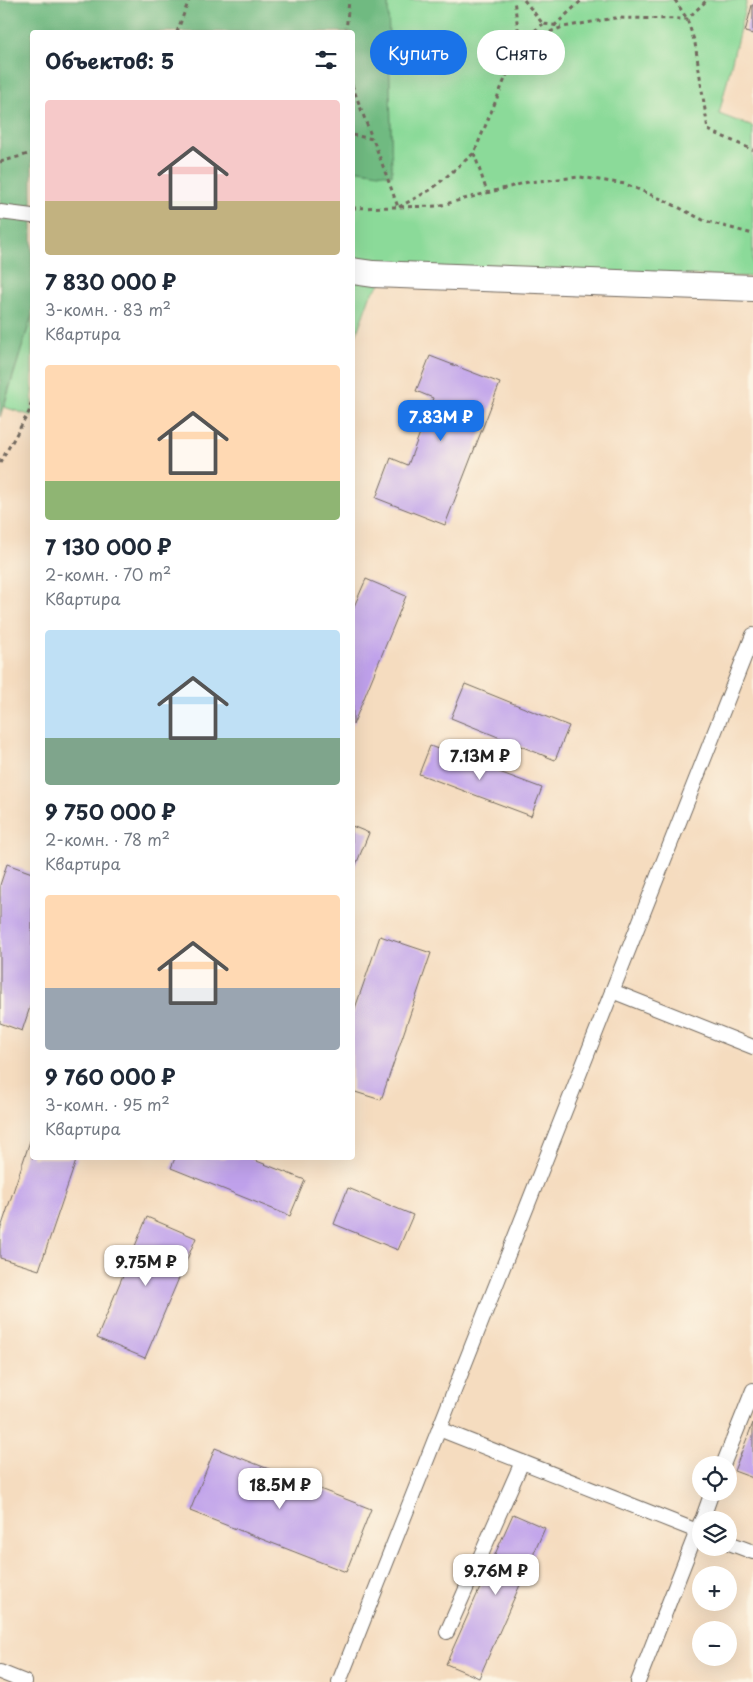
<!DOCTYPE html>
<html lang="ru">
<head>
<meta charset="utf-8">
<style>
  :root { --surface:#fff; --page:#f6f6f7; --text:#1f2937; --muted:#747a83; --accent:#1a73e8 }
  body { margin:0; font-family:"Playpen Sans",sans-serif; background:var(--page); color:var(--text); height:100vh; display:flex; flex-direction:column; font-size:19px; white-space:nowrap }
  * { box-sizing:border-box; margin:0 }
  p { font-size:16px; color:var(--muted) }
  .icon { flex:none; width:28px; height:28px; fill:none; stroke:currentColor; stroke-width:2; stroke-linecap:round; stroke-linejoin:round }
  .map { position:relative; flex:1; overflow:hidden }
  .sheet { position:absolute; left:30px; top:30px; width:325px; height:1130px; display:flex; flex-direction:column; background:var(--surface); border-radius:5px; box-shadow:0 5px 20px #0002 }
  .sheet>* { flex:none }
  .banner { position:absolute; left:370px; top:30px; width:308px; height:45px; display:flex; gap:10px }
  .buttons { position:absolute; left:692px; top:1456px; display:grid; gap:10px }
  .buttons a { display:grid; place-items:center; width:45px; height:45px; border-radius:50%; background:var(--surface); box-shadow:0 5px 20px #0002; font-size:25px }
  .price { position:absolute; translate:-50% -42px; padding:0 11px; border-radius:10px; background:#fff; color:#222; font-size:16px; line-height:32px; filter:drop-shadow(0 1px 2px #0008) }
  .price::after { content:''; position:absolute; left:50%; top:30px; width:15px; height:11px; margin-left:-8px; background:inherit; clip-path:polygon(0 0,100% 0,50% 100%) }
  .price.on { background:var(--accent); color:#fff }
  ul { padding:0; list-style:none }
  li { display:grid; align-content:center; gap:10px; height:265px; padding:0 15px }
  li span { display:grid; place-items:center; height:155px; border-radius:5px; color:#555 }
  li>.icon { margin-inline-start:auto }
  span .icon { width:90px; height:90px; fill:#fffc; stroke-width:1 }
  li b { font-size:21px }
  h2 { display:flex; justify-content:space-between; align-items:center; height:60px; padding:0 15px; font-size:21px }
  .pill { padding:0 18px; border-radius:22px; background:var(--surface); box-shadow:0 5px 20px #0002; font-size:18px; line-height:45px }
  .pill.on { background:var(--accent); color:#fff }
  .map>svg:first-child { display:block }
  .green { fill:#8bda99; stroke:#5b8262 }
  .forest { fill:#70ba81; stroke:#4e7256 }
  .building { fill:#bfa1eb }
  .lines { fill:none; stroke-linecap:round; stroke-linejoin:round }
  .service-casing { stroke:#72695f; stroke-width:16 }
  .minor-casing { stroke:#72695f; stroke-width:28 }
  .path { stroke:#72695f; stroke-width:3; stroke-dasharray:4 4; stroke-linecap:butt }
  .service { stroke:#fff; stroke-width:14 }
  .minor { stroke:#fff; stroke-width:26 }
</style>
</head>
<body>
<div class="map">
<svg width="753" height="1682" viewBox="0 0 753 1682">
  <rect width="100%" height="100%" fill="#fcf5e5"/>
  <filter id="ink" filterUnits="userSpaceOnUse"><feTurbulence type="fractalNoise" baseFrequency=".02" numOctaves="2"/><feDisplacementMap in="SourceGraphic" scale="10" xChannelSelector="R" yChannelSelector="G"/><feConvolveMatrix kernelMatrix="1 2 1 2 8 2 1 2 1" color-interpolation-filters="sRGB"/></filter>
  <filter id="wash" filterUnits="userSpaceOnUse"><feTurbulence type="fractalNoise" baseFrequency=".0096" numOctaves="4" result="noise"/><feDisplacementMap in="SourceGraphic" scale="20" xChannelSelector="R" yChannelSelector="G"/><feGaussianBlur stdDeviation="1.12" result="paint"/><feColorMatrix in="noise" values="0 0 0 0 0 0 0 0 0 0 0 0 0 0 0 0 0 1.4 0 .05"/><feComposite in="paint" operator="in"/></filter>
  <g filter="url(#wash)">
    <rect width="100%" height="100%" fill="#f5dcbf"/>
    <g class="green">
      <polygon points="388,0 747,0 719,114 753,127 753,277 394,267 370,296 353,344 353,169 392,174"/>
      <polygon points="32,315 32,416 4,407"/>
    </g>
    <polygon class="forest" points="0,0 388,0 392,175 353,169 352,32 32,32 32,315 0,417"/>
    <g id="blocks">
      <g class="building">
        <polygon points="752,5 753,5 753,34 745,32"/>
        <polygon points="430,356 500,383 445,525 376,498 391,458 408,465 433,398 416,391"/>
        <polygon points="366,579 406,596 353,725 352,611"/>
        <polygon points="465,684 569,726 555,760 451,718"/>
        <polygon points="430,746 542,788 531,816 419,774"/>
        <polygon points="352,826 369,833 353,872 352,872"/>
        <polygon points="7,864 32,873 32,1001 22,1031 0,1023 0,885"/>
        <polygon points="380,936 431,953 381,1100 352,1091 352,1017"/>
        <polygon points="32,1135 32,1158 77,1158 39,1270 0,1258 0,1231"/>
        <polygon points="175,1158 249,1158 305,1180 290,1216 171,1168"/>
        <polygon points="348,1188 413,1215 398,1250 334,1224"/>
        <polygon points="147,1217 196,1238 145,1358 97,1338"/>
        <polygon points="753,1423 753,1478 734,1471"/>
        <polygon points="215,1448 371,1509 346,1572 190,1511"/>
        <polygon points="513,1514 545,1528 479,1678 446,1664"/>
      </g>
    </g>
  </g>
  <g filter="url(#ink)">
    <use href="#blocks" fill-opacity="0" stroke="#72695f" stroke-width="1"/>
    <g class="lines">
      <g class="service-casing">
        <g id="service">
          <polyline points="0,212 32,216"/>
          <polyline points="612,991 753,1047"/>
          <polyline points="439,1429 697,1531 701,1521"/>
          <polyline points="723,1465 753,1390"/>
          <polyline points="702,1520 712,1492"/>
          <polyline points="729,1543 753,1552"/>
          <polyline points="447,1632 522,1462"/>
          <polyline points="0,1672 25,1682"/>
          <polyline points="339,1682 753,635"/>
          <polyline points="638,1682 697,1531 701,1532"/>
        </g>
      </g>
      <g class="minor-casing">
        <polyline id="minor" points="352,271 373,274 753,288"/>
      </g>
      <g class="path">
        <polyline points="524,0 543,24 561,26"/>
        <polyline points="675,0 687,19 695,43 708,130 753,150"/>
        <polyline points="554,26 582,0"/>
        <polyline points="177,32 189,0"/>
        <polyline points="346,32 349,0"/>
        <polyline points="522,41 543,24"/>
        <polyline points="520,43 563,27 615,18 687,19 707,0"/>
        <polyline points="352,85 372,138"/>
        <polyline points="352,135 373,139 398,207"/>
        <polyline points="474,153 487,192"/>
        <polyline points="0,162 32,153"/>
        <polyline points="399,207 432,189 474,153 520,43 514,0"/>
        <polyline points="352,208 438,206 528,182 580,177 625,184 664,200 705,221 753,234"/>
        <polyline points="0,463 29,412 32,400"/>
      </g>
      <use href="#service" class="service"/>
      <use href="#minor" class="minor"/>
    </g>
  </g>
</svg>
<div class="buttons">
<a><svg class="icon" aria-label="locate" viewBox="0 0 24 24"><circle cx="12" cy="12" r="6"/><path d="M12 2v4M12 18v4M2 12h4M18 12h4"/></svg></a>
<a><svg class="icon" aria-label="layers" viewBox="0 0 24 24"><path d="M12 4l9 5-9 5-9-5zM3 14l9 5 9-5"/></svg></a>
<a>+</a>
<a>−</a>
</div>
<b class="price on" style="left:441px;top:442px">7.83M ₽</b>
<b class="price" style="left:480px;top:781px">7.13M ₽</b>
<b class="price" style="left:146px;top:1287px">9.75M ₽</b>
<b class="price" style="left:280px;top:1510px">18.5M ₽</b>
<b class="price" style="left:496px;top:1596px">9.76M ₽</b>
<div class="banner">
<a class="pill on">Купить</a>
<a class="pill">Снять</a>
</div>
<section class="sheet">
<h2>Объектов: 5<svg class="icon" aria-label="filters" viewBox="0 0 24 24"><path d="M4 7h16M4 17h16"/><circle cx="9" cy="7" r="2"/><circle cx="15" cy="17" r="2"/></svg></h2>
<ul>
<li><span style="background:linear-gradient(#f6c9c9 65%,#c2b280 0)"><svg class="icon" aria-label="home" viewBox="0 0 24 24"><path d="M3 11l9-7 9 7M6 9v11h12V9"/></svg></span><div><b>7 830 000 ₽</b><p>3-комн. · 83 m²</p><p>Квартира</p></div></li>
<li><span style="background:linear-gradient(#ffd9b3 75%,#8fb573 0)"><svg class="icon" aria-label="home" viewBox="0 0 24 24"><path d="M3 11l9-7 9 7M6 9v11h12V9"/></svg></span><div><b>7 130 000 ₽</b><p>2-комн. · 70 m²</p><p>Квартира</p></div></li>
<li><span style="background:linear-gradient(#bfe0f5 70%,#7fa58c 0)"><svg class="icon" aria-label="home" viewBox="0 0 24 24"><path d="M3 11l9-7 9 7M6 9v11h12V9"/></svg></span><div><b>9 750 000 ₽</b><p>2-комн. · 78 m²</p><p>Квартира</p></div></li>
<li><span style="background:linear-gradient(#ffd9b3 60%,#9aa5b1 0)"><svg class="icon" aria-label="home" viewBox="0 0 24 24"><path d="M3 11l9-7 9 7M6 9v11h12V9"/></svg></span><div><b>9 760 000 ₽</b><p>3-комн. · 95 m²</p><p>Квартира</p></div></li>
</ul>
</section>
</div>
</body>
</html>
